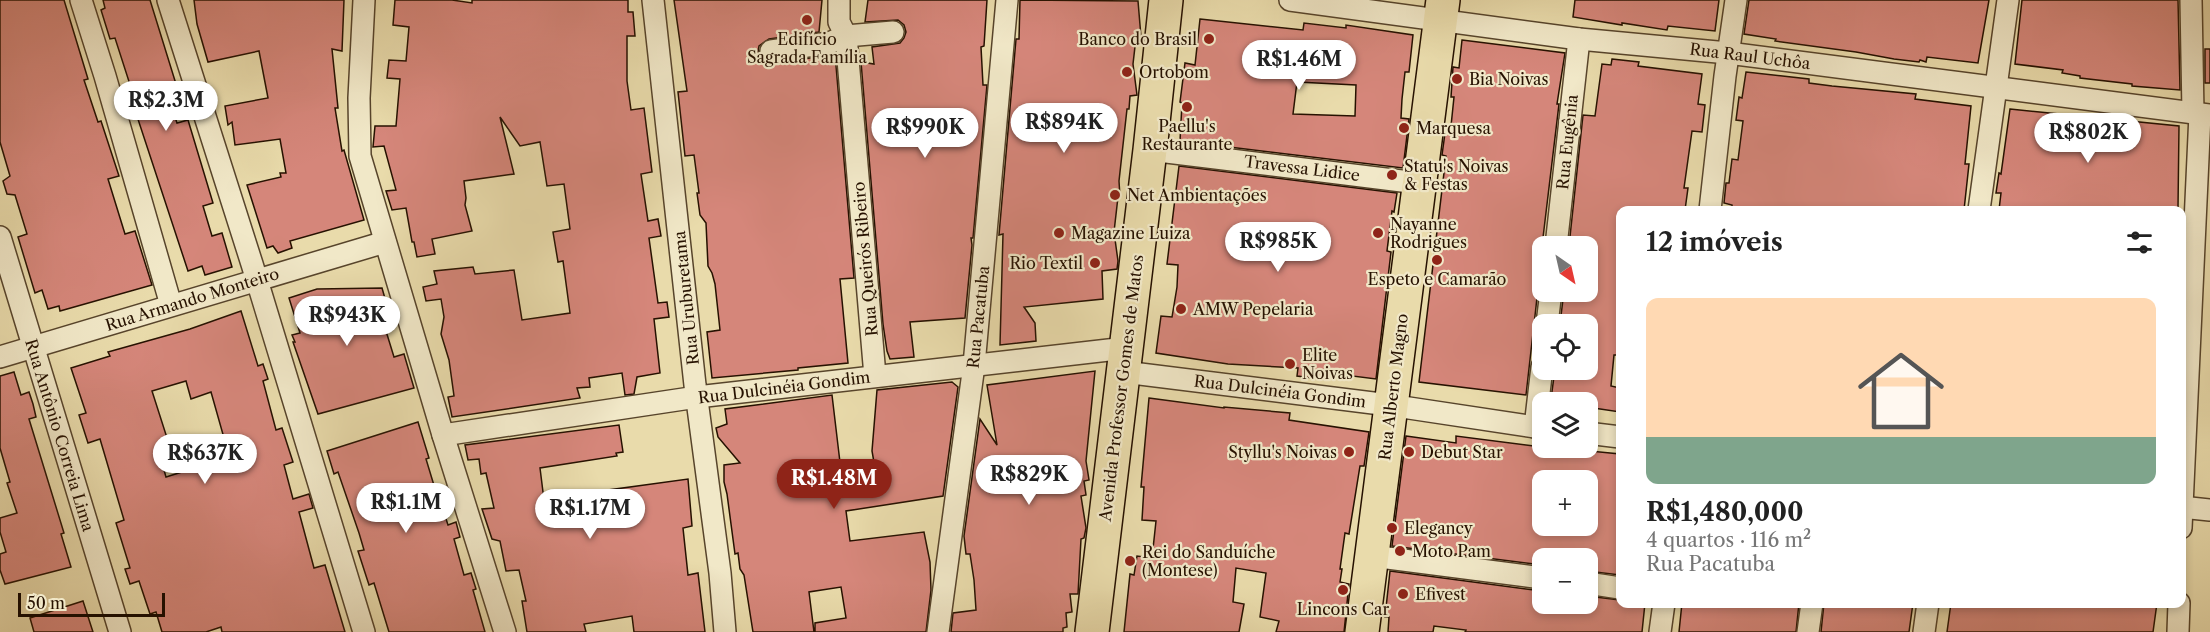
<!DOCTYPE html>
<html lang="pt">
<head>
<meta charset="utf-8">
<style>
  :root { --surface:#fff; --page:#f6f6f6; --text:#222; --muted:#767676; --line:#e0e0e0; --accent:#8f2418 }
  body { margin:0; font-family:"Libre Caslon Text",serif; background:var(--page); color:var(--text); height:100vh; display:flex; flex-direction:column; font-size:22px; white-space:nowrap }
  * { box-sizing:border-box; margin:0 }
  p { font-size:20px; color:var(--muted) }
  .icon { flex:none; width:33px; height:33px; fill:none; stroke:currentColor; stroke-width:2; stroke-linecap:round; stroke-linejoin:round }
  .map { position:relative; flex:1; overflow:hidden }
  .panel { position:absolute; left:1616px; top:206px; width:570px; height:402px; display:flex; flex-direction:column; background:var(--surface); border-radius:12px; box-shadow:0 3px 9px #0003 }
  .panel>* { flex:none }
  .needle { width:39px; rotate:146deg }
  .tools { position:absolute; left:1532px; top:236px; display:grid; gap:12px }
  .tools a { display:grid; place-items:center; width:66px; height:66px; border-radius:12px; background:var(--surface); box-shadow:0 3px 9px #0003; font-size:30px }
  .scale { position:absolute; left:18px; bottom:15px; width:147px; box-sizing:border-box; padding-left:6px; border:3px solid #261100; border-top:0; font-size:16px; line-height:21px; white-space:nowrap; color:#261100; -webkit-text-stroke:4px #f1e8c8; paint-order:stroke }
  .price { position:absolute; translate:-50% -51px; padding:0 14px; border-radius:21px; background:#fff; color:#222; font-size:20px; line-height:39px; filter:drop-shadow(0 2px 3px #0008) }
  .price::after { content:''; position:absolute; left:50%; top:36px; width:18px; height:14px; margin-left:-9px; background:inherit; clip-path:polygon(0 0,100% 0,50% 100%) }
  .price.current { background:var(--accent); color:#fff }
  ul { padding:0; list-style:none }
  li { display:grid; align-content:center; gap:12px; height:318px; padding:0 30px }
  li+li { border-top:2px solid var(--line) }
  li span { display:grid; place-items:center; height:186px; border-radius:12px; color:#555 }
  li>.icon { margin-inline-start:auto }
  span .icon { width:108px; height:108px; fill:#fffc; stroke-width:1 }
  li b { font-size:26px }
  h2 { display:flex; justify-content:space-between; align-items:center; height:72px; padding:0 30px; font-size:26px }
  .map>svg:first-child { display:block }
  .building { fill:#d5867a; stroke:#261100; stroke-width:1.5; fill-rule:evenodd }
  .lines { fill:none; stroke-linecap:round; stroke-linejoin:round }
  .street-casing { stroke:#57442b; stroke-width:24 }
  .primary-casing { stroke:#261100; stroke-width:36 }
  .street { stroke:#f1e8c8; stroke-width:21 }
  .primary { stroke:#e9dbab; stroke-width:33 }
  .poi-dot { fill:#8f2418; stroke:#f1e8c8; stroke-width:2 }
  .labels { text-anchor:middle; dominant-baseline:central; stroke-width:4.5; stroke-linejoin:round; paint-order:stroke }
  .poi-label { font-size:16px; fill:#261100; stroke:#f1e8c8; text-anchor:start }
  .street-label { font-size:16px; fill:#261100; stroke:#f1e8c8 }
</style>
</head>
<body>
<div class="map">
<svg width="2210" height="632" viewBox="0 0 2210 632">
  <rect width="100%" height="100%" fill="#e9dbab"/>
  <filter id="stains"><feTurbulence type="fractalNoise" baseFrequency=".00333" numOctaves="4"/><feColorMatrix values="0 0 0 0 .2 0 0 0 0 .09 0 0 0 0 .02 0 0 0 .5 -.17"/></filter>
  <radialGradient id="worn" r=".72"><stop offset=".6" stop-color="#630" stop-opacity="0"/><stop offset="1" stop-color="#630" stop-opacity=".3"/></radialGradient>
  <g class="building">
    <polygon points="0,0 64,0 88,79 84,80 98,122 101,121 119,176 108,179 125,234 135,231 152,285 60,311 59,306 48,309 42,290 35,293 18,237 27,234 15,195 7,194 3,181 10,176 0,142"/>
    <polygon points="103,0 150,0 176,84 167,87 175,117 177,123 188,120 213,203 203,206 212,236 222,233 232,267 205,275 202,266 188,271 131,98 134,97 115,38 110,39 101,10 105,8"/>
    <polygon points="194,0 344,0 342,51 332,49 338,108 335,108 342,151 344,150 364,220 290,241 292,248 278,253 273,246 267,248 247,185 281,177 280,173 286,173 280,139 235,145 232,122 228,125 225,106 268,98 259,51 208,62 197,24"/>
    <polygon points="395,0 452,0 472,3 472,0 628,0 628,12 633,12 635,36 627,36 627,81 631,110 644,108 652,172 641,174 648,221 658,219 661,236 649,238 658,303 667,302 669,317 654,319 660,373 637,377 634,394 625,395 622,373 589,378 590,387 577,388 580,398 452,417 448,397 454,396 449,360 441,334 444,317 441,299 426,301 423,287 437,284 434,271 473,267 475,274 514,270 522,320 570,313 563,261 558,262 553,232 570,229 564,184 547,186 540,142 520,146 500,117 514,174 464,181 466,198 465,205 472,231 432,239 435,254 417,257 414,242 412,242 406,208 392,210 386,191 396,190 384,146 373,147 375,126 396,126 400,79 387,78 389,60 406,61 409,27 393,25"/>
    <polygon points="674,0 822,0 819,32 769,39 759,46 758,52 761,59 772,64 835,54 854,278 840,279 848,363 798,368 798,370 712,378 707,332 720,330 715,284 712,273 708,266 706,223 700,215 697,193 699,193 694,155 685,156 678,92 687,91"/>
    <polygon points="868,0 987,0 984,46 981,47 983,85 987,85 973,238 971,238 972,245 965,318 910,322 914,357 890,359 887,351 883,324 861,62 874,64 872,47 900,43 904,38 906,32 904,25 898,20 865,22"/>
    <polygon points="1020,0 1138,1 1141,37 1136,38 1133,64 1137,95 1130,96 1129,109 1127,109 1119,181 1120,197 1118,197 1114,232 1118,261 1117,269 1102,271 1103,299 1024,307 1035,323 1036,341 1000,345 1003,234 999,235 1016,39 1019,39"/>
    <polygon points="1575,0 1719,0 1715,31 1668,26 1667,30 1622,23 1622,25 1573,17"/>
    <polygon points="1749,0 1989,0 1978,63 1927,57 1926,62 1920,60 1919,62 1894,59 1856,52 1775,41 1776,39 1744,34"/>
    <polygon points="2022,0 2178,0 2180,90 2132,86 2132,84 2080,78 2080,76 2062,73 2063,70 2015,64"/>
    <path d="M1200,19l103,11 1,-7 42,5v-3l67,10 -4,37h-4l-3,27 -1,19 8,1 -6,49 -223,-27 2,-38 -2,-1 5,-39 10,2zM1297,82l59,3 -1,31 -62,-2z"/>
    <polygon points="1462,40 1565,53 1557,104 1559,104 1542,246 1542,282 1538,289 1526,395 1419,382 1446,156 1442,155 1446,126 1451,126 1454,97 1451,97 1453,67 1459,68"/>
    <rect x="2205" y="49" width="5" height="34"/>
    <polygon points="1612,59 1639,62 1638,66 1702,74 1698,104 1705,105 1702,132 1692,131 1684,188 1688,188 1685,210 1620,210 1620,335 1617,355 1614,355 1611,386 1620,388 1620,412 1587,407 1587,402 1551,399 1555,369 1587,369 1588,324 1560,324 1564,291 1587,291 1587,246 1569,246 1583,115 1595,116 1602,64 1611,65"/>
    <polygon points="1746,72 1809,79 1809,83 1832,86 1916,94 1915,99 1971,106 1965,164 1969,164 1964,210 1732,210 1732,205 1724,203 1726,183 1729,183 1732,159 1738,160 1743,121 1736,120 1739,97 1742,98"/>
    <polygon points="2010,109 2179,126 2178,208 2172,208 2172,210 1999,210 2001,193 1996,193 1999,173 2001,174"/>
    <polygon points="1179,166 1397,193 1394,212 1392,211 1387,251 1391,252 1376,379 1329,373 1328,380 1297,376 1298,368 1228,364 1156,353 1161,316 1172,317 1177,287 1178,265 1167,264"/>
    <polygon points="382,288 390,316 382,318 394,357 404,354 414,388 318,414 293,342 295,342 292,335 300,333 289,298 317,289"/>
    <path d="M241,311l17,55 5,-2 5,15 -5,2 13,49 6,-2 11,34 -9,3 9,34 16,-5 4,14 -14,4 15,56 11,-3 20,67h-123l-1,-5 -15,5h-44l-6,-20 -6,2 -11,-33 -9,3 -5,-15 5,-1 -14,-45 8,-3 -24,-81 -12,4 -9,-28 7,-2 -15,-45 39,-12 -2,-4 82,-23zM186,381l5,18 20,-7 15,53 -28,10 3,11 -35,11 -9,-32 11,-4 -16,-50z"/>
    <polygon points="1095,371 1086,461 1089,480 1084,481 1086,495 1081,496 1086,528 1084,538 1081,539 1078,594 1070,594 1072,612 1066,613 1067,627 1063,628 1063,632 951,632 953,613 976,610 974,580 970,554 966,554 964,536 980,419 997,445 987,385"/>
    <polygon points="14,372 21,395 29,392 33,404 36,417 29,419 64,533 61,534 71,567 5,584 0,570 0,554 6,552 0,532 0,518 17,513 7,483 10,482 0,448 0,376"/>
    <polygon points="952,382 958,387 943,496 846,511 850,541 924,532 930,562 931,590 926,632 815,632 815,623 846,618 841,587 809,592 814,632 753,632 744,575 740,569 738,553 735,554 727,494 724,482 724,465 740,463 718,437 716,428 727,424 725,409 832,395 844,496 879,491 872,451 877,390"/>
    <polygon points="1149,398 1224,408 1224,407 1290,413 1289,420 1369,432 1364,466 1360,466 1349,534 1345,533 1340,569 1342,569 1340,582 1349,584 1344,632 1276,632 1279,621 1260,617 1266,573 1236,568 1233,602 1244,604 1239,632 1124,632 1130,574 1134,575 1137,556 1152,558 1156,521 1142,520 1144,487 1141,487"/>
    <polygon points="418,422 429,458 426,459 436,492 437,491 448,525 456,522 460,537 454,539 464,575 471,573 476,589 473,590 485,632 389,632 374,583 369,585 358,551 364,550 359,533 338,472 334,474 327,451"/>
    <polygon points="619,425 623,452 616,453 617,456 540,468 544,500 566,497 569,516 604,511 601,491 688,479 692,526 683,528 688,575 698,573 705,632 634,632 632,616 584,624 586,632 527,632 522,601 526,601 519,570 506,571 500,541 492,539 482,509 494,508 486,473 481,474 479,459 468,460 465,445"/>
    <path d="M1406,436l50,7v-7l86,11h18l30,6v-2l30,3v121l-33,-4v-13h-45v7l-150,-19zM1542,480h45v45h-45z"/>
    <polygon points="1390,571 1542,591 1542,603 1587,603 1587,596 1620,600 1620,603 1645,603 1642,632 1465,632 1466,630 1434,626 1433,632 1388,632 1389,617 1385,617"/>
    <polygon points="83,601 93,632 34,632 30,618"/>
    <polygon points="1682,603 1799,603 1796,632 1679,632"/>
    <polygon points="1824,603 1913,603 1909,632 1821,632"/>
    <polygon points="1951,603 2157,603 2153,632 1947,632"/>
  </g>
  <g class="lines">
    <g class="street-casing">
      <g id="street">
        <polyline points="81,0 105,76 171,305"/>
        <polyline points="168,0 252,264 364,632"/>
        <polyline points="364,0 359,98 360,156 443,435 505,632"/>
        <polyline points="653,0 695,385 720,573 725,632"/>
        <polyline points="839,0 839,22 846,36 875,376"/>
        <polyline points="1290,0 1579,39 1728,53 2210,115"/>
        <polyline points="2191,0 2193,113"/>
        <polyline points="771,51 829,43 846,36 893,32"/>
        <polyline points="1150,150 1418,183"/>
        <polyline points="1710,210 1725,76 1736,0"/>
        <polyline points="1979,210 2008,0"/>
        <polyline points="0,237 120,632"/>
        <polyline points="1556,246 1579,39"/>
        <polyline points="1547,324 1551,291"/>
        <polyline points="0,357 385,242"/>
        <polyline points="1124,372 1389,405 1542,428"/>
        <polyline points="1535,427 1542,367"/>
        <polyline points="1587,433 1620,437"/>
        <polyline points="443,435 697,397 1126,348"/>
        <polyline points="2181,507 2210,510"/>
        <polyline points="2181,528 2200,114"/>
        <polyline points="1372,556 1542,578"/>
        <polyline points="1587,583 1620,588"/>
        <polyline points="938,632 974,365 1007,0"/>
        <polyline points="1660,632 1664,603"/>
        <polyline points="1808,632 1812,603"/>
        <polyline points="1924,632 1928,603"/>
        <polyline points="2178,632 2179,603"/>
      </g>
    </g>
    <g class="primary-casing">
      <g id="primary">
        <polyline points="1092,632 1150,150 1166,0"/>
        <polyline points="1362,632 1443,0"/>
      </g>
    </g>
    <use href="#street" class="street"/>
    <use href="#primary" class="primary"/>
  </g>
  <g class="poi-dot">
    <circle cx="807" cy="20" r="6"/>
    <circle cx="1209" cy="39" r="6"/>
    <circle cx="1127" cy="72" r="6"/>
    <circle cx="1457" cy="79" r="6"/>
    <circle cx="1187" cy="107" r="6"/>
    <circle cx="1404" cy="128" r="6"/>
    <circle cx="1392" cy="175" r="6"/>
    <circle cx="1115" cy="195" r="6"/>
    <circle cx="1059" cy="233" r="6"/>
    <circle cx="1378" cy="233" r="6"/>
    <circle cx="1437" cy="260" r="6"/>
    <circle cx="1095" cy="263" r="6"/>
    <circle cx="1181" cy="309" r="6"/>
    <circle cx="1290" cy="364" r="6"/>
    <circle cx="1349" cy="452" r="6"/>
    <circle cx="1409" cy="452" r="6"/>
    <circle cx="1392" cy="528" r="6"/>
    <circle cx="1400" cy="551" r="6"/>
    <circle cx="1130" cy="561" r="6"/>
    <circle cx="1343" cy="590" r="6"/>
    <circle cx="1403" cy="594" r="6"/>
  </g>
  <g class="labels">
    <g class="poi-label">
      <text x="807" y="39" text-anchor="middle">Edifício<tspan x="807" dy="18">Sagrada Família</tspan></text>
      <text x="1197" y="39" text-anchor="end">Banco do Brasil</text>
      <text x="1139" y="72">Ortobom</text>
      <text x="1469" y="79">Bia Noivas</text>
      <text x="1187" y="126" text-anchor="middle">Paellu's<tspan x="1187" dy="18">Restaurante</tspan></text>
      <text x="1416" y="128">Marquesa</text>
      <text x="1404" y="166">Statu's Noivas<tspan x="1404" dy="18">&amp; Festas</tspan></text>
      <text x="1127" y="195">Net Ambientações</text>
      <text x="1390" y="224">Nayanne<tspan x="1390" dy="18">Rodrigues</tspan></text>
      <text x="1071" y="233">Magazine Luiza</text>
      <text x="1083" y="263" text-anchor="end">Rio Textil</text>
      <text x="1437" y="279" text-anchor="middle">Espeto e Camarão</text>
      <text x="1193" y="309">AMW Pepelaria</text>
      <text x="1302" y="355">Elite<tspan x="1302" dy="18">Noivas</tspan></text>
      <text x="1337" y="452" text-anchor="end">Styllu's Noivas</text>
      <text x="1421" y="452">Debut Star</text>
      <text x="1404" y="528">Elegancy</text>
      <text x="1412" y="551">Moto Pam</text>
      <text x="1142" y="552">Rei do Sanduíche<tspan x="1142" dy="18">(Montese)</tspan></text>
      <text x="1415" y="594">Efivest</text>
      <text x="1343" y="609" text-anchor="middle">Lincons Car</text>
    </g>
    <g class="street-label">
      <text transform="translate(1750 56) rotate(7)">Rua Raul Uchôa</text>
      <text transform="translate(1567 142) rotate(-84)">Rua Eugênia</text>
      <text transform="translate(1302 168) rotate(7)">Travessa Lidice</text>
      <text transform="translate(865 259) rotate(-95)">Rua Queirós Ribeiro</text>
      <text transform="translate(686 298) rotate(-96)">Rua Uruburetama</text>
      <text transform="translate(192 299) rotate(-17)">Rua Armando Monteiro</text>
      <text transform="translate(978 317) rotate(-84)">Rua Pacatuba</text>
      <text transform="translate(784 387) rotate(-7)">Rua Dulcinéia Gondim</text>
      <text transform="translate(1393 387) rotate(-83)">Rua Alberto Magno</text>
      <text transform="translate(1121 388) rotate(-83)">Avenida Professor Gomes de Matos</text>
      <text transform="translate(1280 391) rotate(7)">Rua Dulcinéia Gondim</text>
      <text transform="translate(60 435) rotate(73)">Rua Antônio Correia Lima</text>
    </g>
  </g>
  <rect width="100%" height="100%" filter="url(#stains)"/>
  <rect width="100%" height="100%" fill="url(#worn)"/>
</svg>
<div class="tools">
<a><svg class="needle" viewBox="-14 -14 28 28"><path d="M0-13l5 13h-10z" fill="#e53935"/><path d="M0 13l5-13h-10z" fill="#767676"/></svg></a>
<a><svg class="icon" aria-label="locate" viewBox="0 0 24 24"><circle cx="12" cy="12" r="6"/><path d="M12 2v4M12 18v4M2 12h4M18 12h4"/></svg></a>
<a><svg class="icon" aria-label="layers" viewBox="0 0 24 24"><path d="M12 4l9 5-9 5-9-5zM3 14l9 5 9-5"/></svg></a>
<a>+</a>
<a>−</a>
</div>
<div class="scale">50 m</div>
<b class="price" style="left:1299px;top:91px">R$1.46M</b>
<b class="price" style="left:166px;top:132px">R$2.3M</b>
<b class="price" style="left:1064px;top:154px">R$894K</b>
<b class="price" style="left:925px;top:159px">R$990K</b>
<b class="price" style="left:2088px;top:164px">R$802K</b>
<b class="price" style="left:1278px;top:273px">R$985K</b>
<b class="price" style="left:347px;top:347px">R$943K</b>
<b class="price" style="left:205px;top:485px">R$637K</b>
<b class="price" style="left:1029px;top:506px">R$829K</b>
<b class="price current" style="left:834px;top:510px">R$1.48M</b>
<b class="price" style="left:406px;top:534px">R$1.1M</b>
<b class="price" style="left:590px;top:540px">R$1.17M</b>
<section class="panel">
<h2>12 imóveis<svg class="icon" aria-label="filters" viewBox="0 0 24 24"><path d="M4 7h16M4 17h16"/><circle cx="9" cy="7" r="2"/><circle cx="15" cy="17" r="2"/></svg></h2>
<ul>
<li><span style="background:linear-gradient(#ffd9b3 75%,#7fa58c 0)"><svg class="icon" aria-label="home" viewBox="0 0 24 24"><path d="M3 11l9-7 9 7M6 9v11h12V9"/></svg></span><div><b>R$1,480,000</b><p>4 quartos · 116 m²</p><p>Rua Pacatuba</p></div></li>
</ul>
</section>
</div>
</body>
</html>
